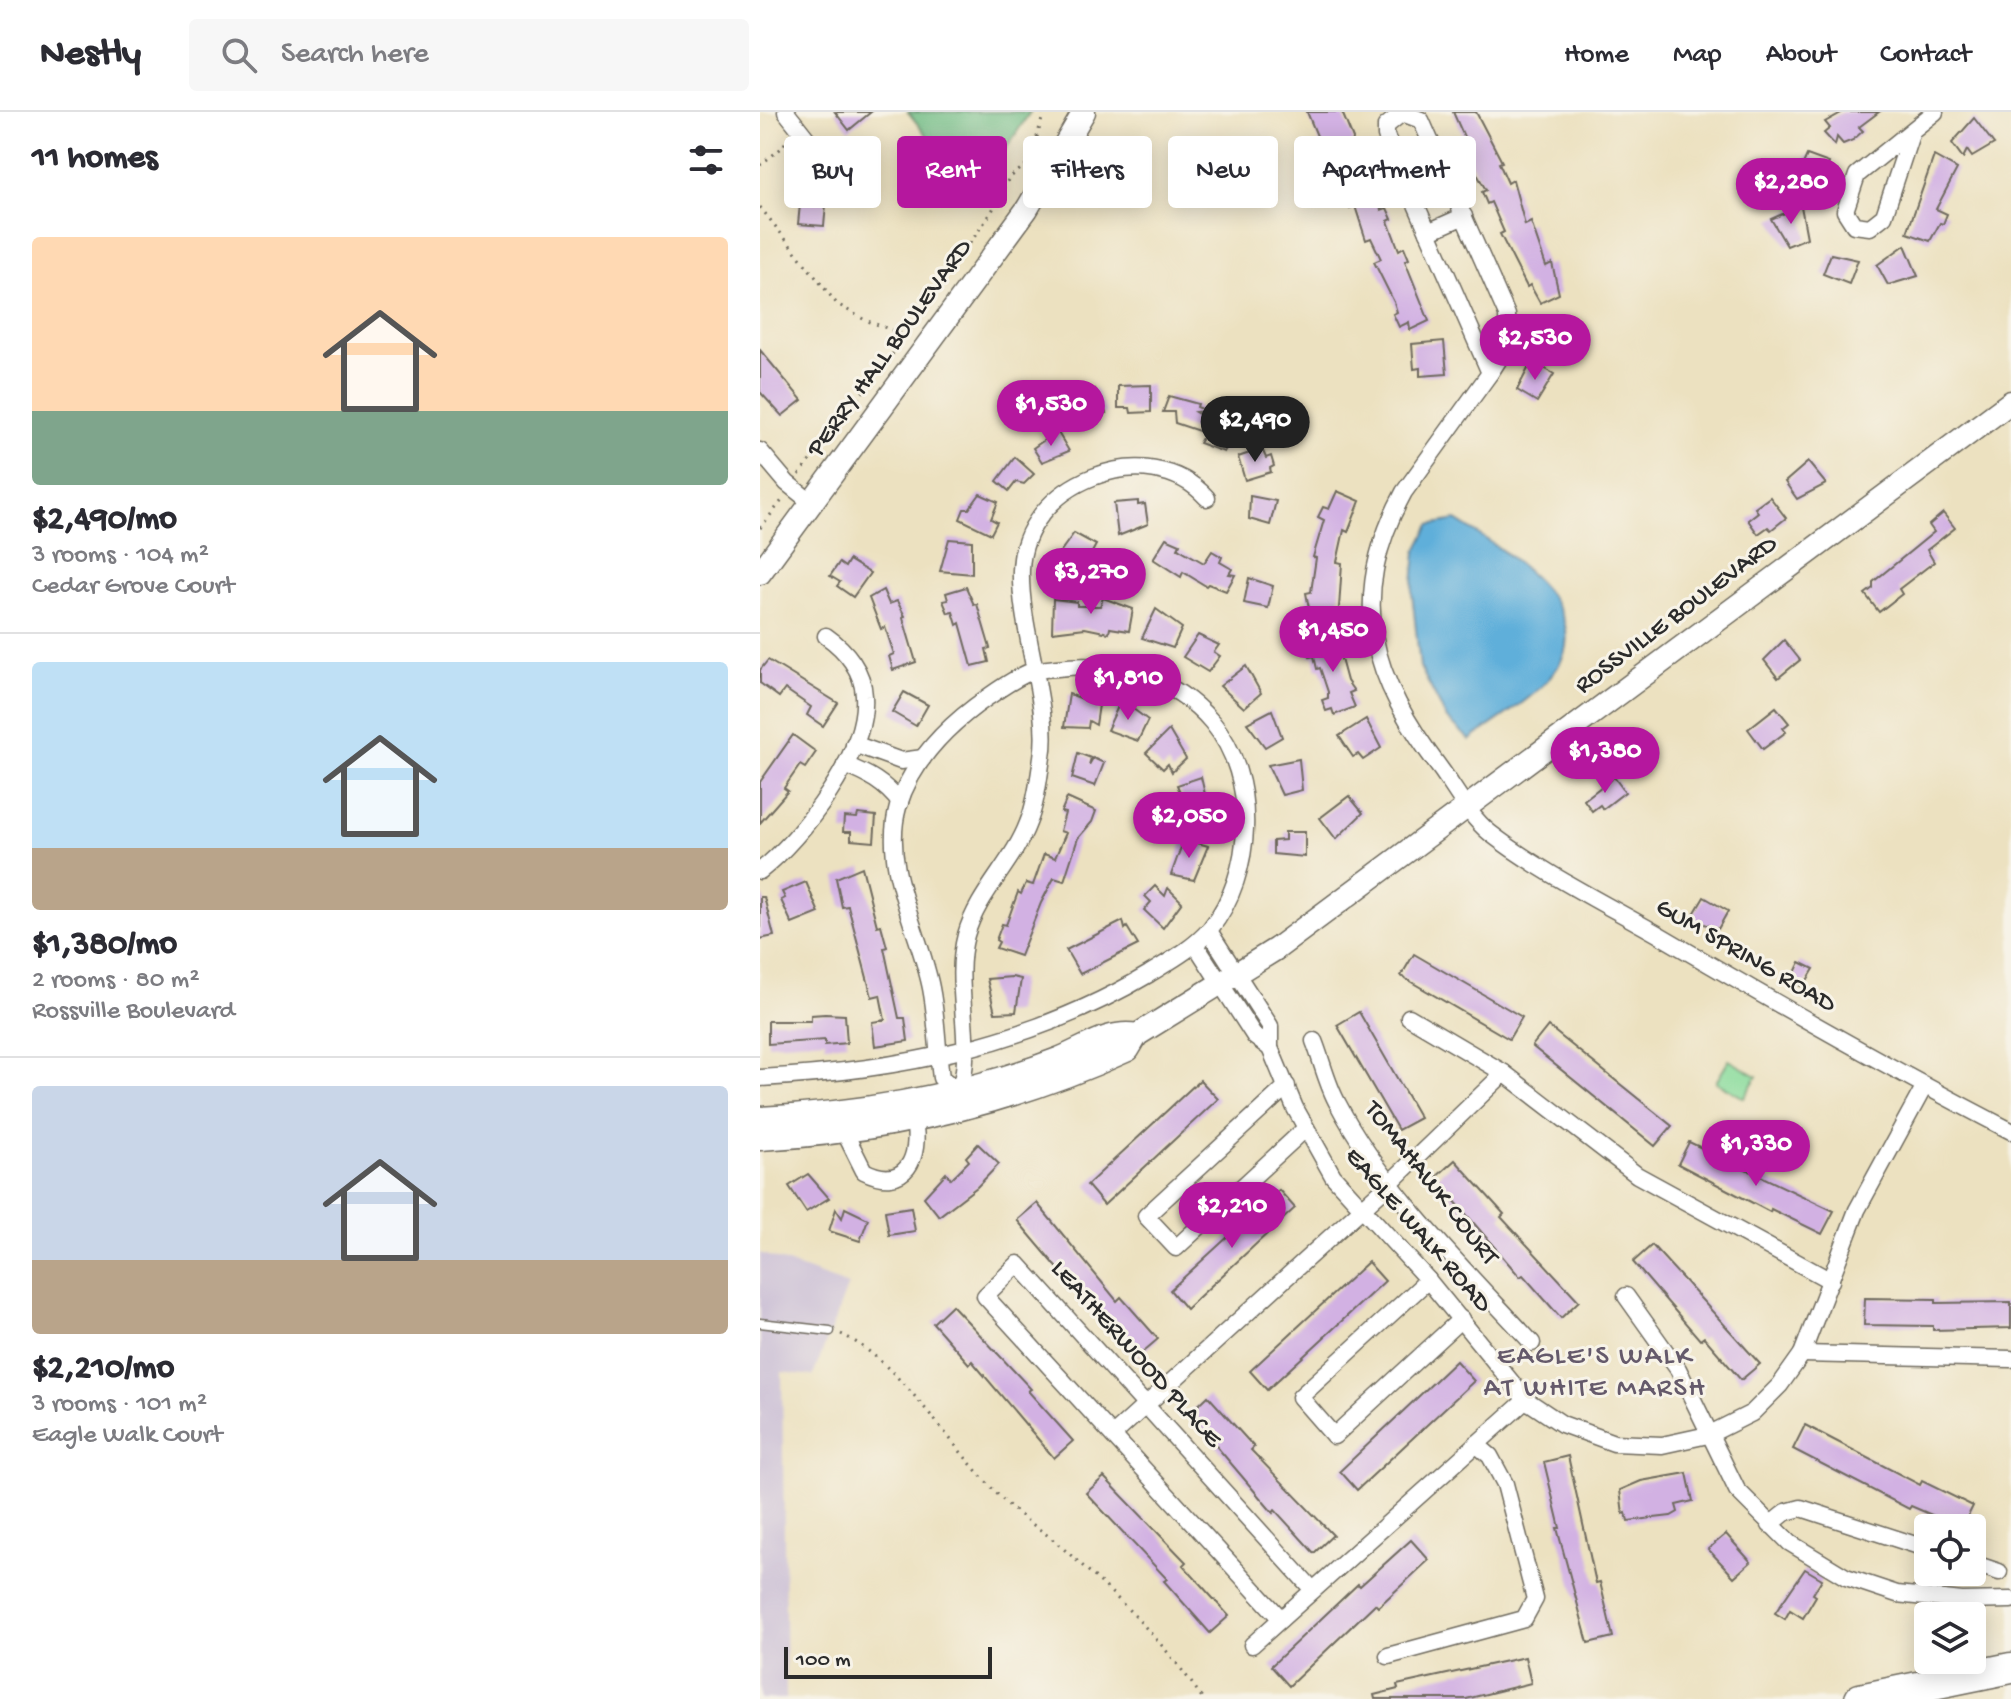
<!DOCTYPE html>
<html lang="en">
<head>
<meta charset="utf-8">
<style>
  :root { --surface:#fff; --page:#f7f7f7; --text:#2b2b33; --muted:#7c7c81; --line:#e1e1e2; --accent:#b5179e }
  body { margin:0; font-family:"Gochi Hand",sans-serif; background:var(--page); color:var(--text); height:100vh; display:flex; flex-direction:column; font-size:30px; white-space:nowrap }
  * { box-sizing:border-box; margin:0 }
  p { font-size:26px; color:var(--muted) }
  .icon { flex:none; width:44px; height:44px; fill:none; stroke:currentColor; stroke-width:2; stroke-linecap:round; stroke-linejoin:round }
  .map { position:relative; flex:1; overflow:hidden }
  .details { display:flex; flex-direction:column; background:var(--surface); width:760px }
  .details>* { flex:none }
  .guide { position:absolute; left:24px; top:24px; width:760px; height:72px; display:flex; gap:16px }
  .buttons { position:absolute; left:1154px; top:1402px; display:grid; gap:16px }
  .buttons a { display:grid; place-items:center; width:72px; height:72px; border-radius:8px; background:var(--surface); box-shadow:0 4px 20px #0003; font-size:40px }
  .scale { position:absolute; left:24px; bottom:20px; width:208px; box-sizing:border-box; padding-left:8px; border:4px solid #2b2b2b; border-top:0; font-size:22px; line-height:28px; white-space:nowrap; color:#2b2b2b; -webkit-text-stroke:6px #f7f3e8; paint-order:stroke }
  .price { position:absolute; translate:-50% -68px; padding:0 18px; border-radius:28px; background:var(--accent); color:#fff; font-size:26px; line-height:52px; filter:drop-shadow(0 2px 4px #0008) }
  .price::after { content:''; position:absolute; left:50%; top:48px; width:24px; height:18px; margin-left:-12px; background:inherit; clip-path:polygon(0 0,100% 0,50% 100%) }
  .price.selected { background:#222; color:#fff }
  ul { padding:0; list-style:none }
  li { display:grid; align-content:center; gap:16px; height:424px; padding:0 32px }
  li+li { border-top:2px solid var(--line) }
  li span { display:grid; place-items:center; height:248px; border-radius:8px; color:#555 }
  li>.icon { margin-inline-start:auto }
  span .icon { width:144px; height:144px; fill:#fffc; stroke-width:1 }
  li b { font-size:34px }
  h2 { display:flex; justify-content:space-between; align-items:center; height:96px; padding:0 32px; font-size:34px }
  .tag { padding:0 28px; border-radius:8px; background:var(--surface); box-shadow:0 4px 20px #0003; font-size:28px; line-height:72px }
  .tag.selected { background:var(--accent); color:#fff }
  header { display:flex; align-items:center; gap:48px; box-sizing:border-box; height:112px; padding:0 40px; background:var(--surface); border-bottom:2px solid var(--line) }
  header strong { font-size:38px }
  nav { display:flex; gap:44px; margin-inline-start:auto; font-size:28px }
  .search { width:560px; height:72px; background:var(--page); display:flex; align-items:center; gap:20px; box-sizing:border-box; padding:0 28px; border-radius:8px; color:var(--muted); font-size:30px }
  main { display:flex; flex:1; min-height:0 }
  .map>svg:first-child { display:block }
  .industrial { fill:#cbbfd5 }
  .green { fill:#8adc9c; stroke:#5a8464; stroke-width:2 }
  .forest { fill:#6fbc84; stroke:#4d7458; stroke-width:2 }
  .water { fill:#5fafda; stroke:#456d82; stroke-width:2 }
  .building { fill:#d2b1e3 }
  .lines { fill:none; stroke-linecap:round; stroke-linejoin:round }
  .lane-casing { stroke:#6f6b5f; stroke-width:11 }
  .street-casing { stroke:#6f6b5f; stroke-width:19 }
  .secondary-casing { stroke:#6f6b5f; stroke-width:25 }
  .highway-casing { stroke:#6f6b5f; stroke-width:33 }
  .path { stroke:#6f6b5f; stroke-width:3; stroke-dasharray:2 6; stroke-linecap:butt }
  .lane { stroke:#fff; stroke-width:8 }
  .street { stroke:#fff; stroke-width:16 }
  .secondary { stroke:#fff; stroke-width:22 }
  .highway { stroke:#fff; stroke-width:30 }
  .labels { text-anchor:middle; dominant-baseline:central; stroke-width:6; stroke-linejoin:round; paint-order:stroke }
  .street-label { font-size:26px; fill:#2b2b2b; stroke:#f7f3e8 }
  .neighbourhood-label { font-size:28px; letter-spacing:2px; fill:#655a6b; stroke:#f7f3e8 }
</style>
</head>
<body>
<header>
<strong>Nestly</strong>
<div class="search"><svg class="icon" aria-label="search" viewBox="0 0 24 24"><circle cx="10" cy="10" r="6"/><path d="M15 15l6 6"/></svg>Search here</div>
<nav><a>Home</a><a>Map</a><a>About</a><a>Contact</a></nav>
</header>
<main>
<section class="details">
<h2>11 homes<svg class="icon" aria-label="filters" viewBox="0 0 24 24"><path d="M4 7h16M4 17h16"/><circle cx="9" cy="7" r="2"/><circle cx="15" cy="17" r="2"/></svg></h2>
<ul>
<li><span style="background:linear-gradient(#ffd9b3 70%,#7fa58c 0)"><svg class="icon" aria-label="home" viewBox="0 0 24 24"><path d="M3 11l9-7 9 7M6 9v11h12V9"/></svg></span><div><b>$2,490/mo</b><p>3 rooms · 104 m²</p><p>Cedar Grove Court</p></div></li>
<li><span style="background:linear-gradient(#bfe0f5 75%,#b9a48a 0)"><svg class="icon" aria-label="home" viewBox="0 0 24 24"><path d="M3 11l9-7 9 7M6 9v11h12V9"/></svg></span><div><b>$1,380/mo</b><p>2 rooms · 80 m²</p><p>Rossville Boulevard</p></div></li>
<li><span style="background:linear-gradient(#c9d6e8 70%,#b9a48a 0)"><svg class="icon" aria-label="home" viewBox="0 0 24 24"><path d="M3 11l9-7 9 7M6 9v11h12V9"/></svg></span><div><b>$2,210/mo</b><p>3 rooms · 101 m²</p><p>Eagle Walk Court</p></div></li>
</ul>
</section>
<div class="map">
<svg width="1251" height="1587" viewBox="0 0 1251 1587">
  <rect width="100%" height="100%" fill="#f7f3e8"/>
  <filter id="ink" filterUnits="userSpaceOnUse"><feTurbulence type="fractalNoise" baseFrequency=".0125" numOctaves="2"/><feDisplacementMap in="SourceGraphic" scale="16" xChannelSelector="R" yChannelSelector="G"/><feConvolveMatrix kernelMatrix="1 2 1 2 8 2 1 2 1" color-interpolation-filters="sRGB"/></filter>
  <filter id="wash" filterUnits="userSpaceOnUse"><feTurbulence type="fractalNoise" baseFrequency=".006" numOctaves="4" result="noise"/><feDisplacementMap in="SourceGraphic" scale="32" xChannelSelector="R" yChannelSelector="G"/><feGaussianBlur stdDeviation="1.8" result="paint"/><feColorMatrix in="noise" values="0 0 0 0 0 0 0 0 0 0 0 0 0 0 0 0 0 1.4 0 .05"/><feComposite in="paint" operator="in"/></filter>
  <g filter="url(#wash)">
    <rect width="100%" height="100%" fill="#ece1c0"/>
    <polygon class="industrial" points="0,1141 88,1173 53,1264 22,1260 26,1587 0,1587"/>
    <polygon class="green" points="969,948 997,964 984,986 956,970"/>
    <polygon class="forest" points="148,0 270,0 215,84"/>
    <path class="water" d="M696,408c42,26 145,89 99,151 -20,28 -58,48 -85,69l-23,-21 -27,-52 -8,-74 4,-41 14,-27z"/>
    <g id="blocks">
      <g class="building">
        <polygon points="75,0 111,0 89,18"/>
        <polygon points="547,0 582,0 593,27 592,35 602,55 607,53 621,98 627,96 632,107 628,109 639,138 644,135 649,147 645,149 669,209 650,218 649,210 639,215 633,202 637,200 634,190 614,150 621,147 611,126 606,128 595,94 590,96 573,45 569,46 562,36"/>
        <polygon points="693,0 716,0 742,50 739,51 748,71 753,68 765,113 771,110 786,154 792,151 799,182 780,191 770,173 767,175 740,122 744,120 731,90 727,92 722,80 726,78 704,39 709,36"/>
        <polygon points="1083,0 1119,0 1099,15 1103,19 1093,28 1083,32 1077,25 1075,33 1064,21 1070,16 1065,10"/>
        <polygon points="1214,6 1234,32 1212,45 1207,38 1203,46 1192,31"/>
        <polygon points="1047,43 1069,51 1059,78 1035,70"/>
        <polygon points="1174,44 1197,57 1176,97 1187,102 1183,112 1180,111 1170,129 1147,121"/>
        <polygon points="50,80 67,82 64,114 38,112 41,83 50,84"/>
        <polygon points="1041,94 1047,126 1027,134 1011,107"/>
        <polygon points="1145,133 1158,164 1128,173 1117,153"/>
        <polygon points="1071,142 1098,148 1089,172 1063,162"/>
        <polygon points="684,229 687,262 660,264 660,256 654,257 652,232"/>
        <polygon points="0,238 42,288 22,304 0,280"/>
        <polygon points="772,249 794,262 777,290 757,278"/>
        <polygon points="391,273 391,300 371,301 370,296 358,296 358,274"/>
        <polygon points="335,277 346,301 316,308 309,292"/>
        <polygon points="409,284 438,292 437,295 447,299 435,300 459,314 472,294 480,299 467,322 473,325 464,340 439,331 445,321 415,311 414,300 403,300"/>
        <polygon points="297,319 309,339 282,350 273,336"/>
        <polygon points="502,337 506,346 511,344 514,354 510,356 511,360 485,368 478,345"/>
        <polygon points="255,345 274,362 264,372 256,370 249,379 237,369"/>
        <polygon points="1048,350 1066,372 1037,387 1025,370"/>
        <polygon points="577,379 600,389 588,420 584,418 577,450 582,451 578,511 552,511 546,481 551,480 556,446 553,445 564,408 558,405 563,395 569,397"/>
        <polygon points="220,382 238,390 231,407 237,410 231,422 200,407 204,397 209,397"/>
        <polygon points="490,384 516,389 510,413 489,407"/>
        <polygon points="1010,385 1026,406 1011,418 1008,415 998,422 988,408 998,400 995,396"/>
        <polygon points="378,389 378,393 385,392 388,412 358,424 354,391"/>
        <polygon points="1183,401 1195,416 1167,438 1174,450 1139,477 1142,482 1119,500 1105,482 1113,476 1113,470 1174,420 1169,413"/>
        <polygon points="314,421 336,433 323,457 298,443"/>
        <polygon points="406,426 420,432 418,436 444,451 452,439 462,445 460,450 472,457 469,462 475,463 466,479 448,472 446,474 423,460 421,465 393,447"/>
        <polygon points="189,427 212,429 212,462 180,459"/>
        <polygon points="89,448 110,461 93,485 77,474 80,470 70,464 79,451 85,455"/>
        <polygon points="489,466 513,474 508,496 484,491"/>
        <polygon points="206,475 214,493 217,492 230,536 226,537 229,550 212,554 200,511 197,513 193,500 188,501 183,489 188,488 186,481"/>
        <polygon points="123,478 129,492 137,489 145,504 143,506 156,550 133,558 129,544 134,542 125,515 121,517 109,486"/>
        <polygon points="343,486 373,497 369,519 350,516 349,521 325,516 292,520 293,487 317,490 317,494 340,494"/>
        <polygon points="396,497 422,516 413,536 382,526"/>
        <polygon points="578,522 582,535 578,536 587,569 594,579 589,581 595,595 574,603 572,597 566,599 562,588 568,586 568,580 560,556 557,557 554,544 550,545 547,533"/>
        <polygon points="438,523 459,533 454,540 460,544 448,560 423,545"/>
        <polygon points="1024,528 1040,548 1018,566 1004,548"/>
        <polygon points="8,548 78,591 63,614 47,603 51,595 25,577 19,585 0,571 0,558"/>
        <polygon points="486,554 501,581 484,596 460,574"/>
        <polygon points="144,580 168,593 156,614 132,600"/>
        <polygon points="309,582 339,593 336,613 329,609 328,616 304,615"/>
        <polygon points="361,588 388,608 378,629 347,618"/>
        <polygon points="1016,595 1029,611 1023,616 1026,620 1003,637 988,617"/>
        <polygon points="512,598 522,625 505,635 487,611"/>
        <polygon points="606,607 621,636 603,648 598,642 593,645 579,624"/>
        <polygon points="409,618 426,647 412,660 408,652 403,657 386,641"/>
        <polygon points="33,623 56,640 45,656 40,653 24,676 28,679 0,711 0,670"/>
        <polygon points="318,641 331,646 329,653 333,646 344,651 335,674 312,666"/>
        <polygon points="539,647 542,678 522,683 508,653"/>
        <polygon points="441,665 447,691 428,699 417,673"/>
        <polygon points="854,665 865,680 843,697 840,693 832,699 824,688"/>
        <polygon points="589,684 603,701 576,727 560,706"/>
        <polygon points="307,686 336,699 332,710 318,726 304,769 294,766 281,791 260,844 236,836 239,830 236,828 242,812 246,813 258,780 261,782 266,771 273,773 284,742 295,746 306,721 300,719 305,701 301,700"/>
        <polygon points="98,702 116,704 114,730 91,728 91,720 83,720 84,705 97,706"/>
        <polygon points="525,720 545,720 545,745 513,742 513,729 525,728"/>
        <polygon points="424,727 448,734 434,768 411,763"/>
        <polygon points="102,755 117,814 121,813 127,835 124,836 139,906 145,906 148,929 115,934 112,910 125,908 120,883 112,885 88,794 82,795 76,766"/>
        <polygon points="46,770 59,801 32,812 21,788 25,786 22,780"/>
        <polygon points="395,774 405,784 408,776 422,790 403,816 384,798 391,790 385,784"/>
        <polygon points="0,785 4,785 14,824 0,827"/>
        <polygon points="944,785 968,799 958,817 931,807"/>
        <polygon points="363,809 365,817 367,815 378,833 320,862 306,838"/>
        <polygon points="654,842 762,905 749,927 641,864"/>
        <polygon points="1040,850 1054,857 1043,875 1031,869"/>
        <polygon points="252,865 261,867 256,900 235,901 227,867"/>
        <polygon points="599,900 660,1006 638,1018 577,913"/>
        <polygon points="65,902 85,903 87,931 65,933 65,928 8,932 8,909 51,909 51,903"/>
        <polygon points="788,914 912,1014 895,1034 772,934"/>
        <polygon points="440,968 458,987 344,1093 327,1073"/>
        <polygon points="929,1030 1074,1099 1062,1122 1011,1097 1010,1100 918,1052"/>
        <polygon points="218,1032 239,1052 217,1075 179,1104 164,1085 186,1061 191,1067 209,1049 206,1045"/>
        <polygon points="695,1048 744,1102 741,1105 819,1189 801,1206 763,1163 760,1165 675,1066"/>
        <polygon points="48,1062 69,1086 46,1100 29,1074"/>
        <polygon points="519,1078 535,1096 426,1197 410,1178"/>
        <polygon points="277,1091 357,1189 361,1185 398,1227 378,1244 342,1204 340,1206 257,1108"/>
        <polygon points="151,1095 155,1119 129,1123 125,1099"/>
        <polygon points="85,1096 108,1107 100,1129 69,1119 76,1097 82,1106"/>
        <polygon points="892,1133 1000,1252 981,1268 944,1225 940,1228 873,1150"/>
        <polygon points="608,1150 625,1169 507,1278 490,1259"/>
        <polygon points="1105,1186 1176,1187 1176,1191 1251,1190 1251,1216 1173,1218 1173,1214 1104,1213"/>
        <polygon points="192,1193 271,1277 268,1279 313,1329 294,1346 212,1249 209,1252 173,1211"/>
        <polygon points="696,1249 714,1269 597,1378 580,1359"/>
        <polygon points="448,1284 494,1335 491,1338 573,1423 554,1441 515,1398 513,1401 429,1302"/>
        <polygon points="1045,1313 1160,1373 1162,1369 1213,1394 1202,1416 1151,1394 1149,1397 1033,1337"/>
        <polygon points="808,1344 836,1471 840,1470 853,1525 828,1531 797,1416 800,1416 784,1350"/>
        <polygon points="927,1361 933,1389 916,1393 918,1400 911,1404 868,1409 866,1401 863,1402 860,1378 881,1369"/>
        <polygon points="344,1365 426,1450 423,1453 469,1504 450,1521 404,1469 407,1467 326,1381"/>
        <polygon points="966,1422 991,1450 974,1465 948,1437"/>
        <polygon points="651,1428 669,1448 618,1495 615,1492 529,1574 511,1554 598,1472 600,1474"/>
        <polygon points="1045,1457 1062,1467 1053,1482 1056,1484 1043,1506 1030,1498 1025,1507 1015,1501"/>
        <polygon points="765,1545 771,1571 706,1587 615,1587 614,1583 638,1577 637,1573"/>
      </g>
    </g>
  </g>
  <g filter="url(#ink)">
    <use href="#blocks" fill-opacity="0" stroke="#6f6b5f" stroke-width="2"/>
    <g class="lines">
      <g class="lane-casing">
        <polyline id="lane" points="0,1211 70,1219"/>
      </g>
      <g class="street-casing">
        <g id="street">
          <polyline points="26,0 55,37"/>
          <polygon points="642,1 661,8 747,203 748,233 730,261 626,24 626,14"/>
          <polyline points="1151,22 1124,104 1110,115 1094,113 1085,99 1097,63 1175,0"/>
          <polyline points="668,120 704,104"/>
          <path d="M730,261l-86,119c-59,109 -32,186 38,279 14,20 29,47 48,62 49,38 117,72 171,103 116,68 231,134 350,195"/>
          <polyline points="0,339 27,371 52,391"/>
          <polyline points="94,632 141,649 163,646"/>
          <path d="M85,653c23,9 40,18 55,38"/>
          <path d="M0,759c42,-33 108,-118 104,-175 -1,-25 -18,-46 -38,-60"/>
          <polyline points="449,819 510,914 510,936 535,996 573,1064 668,1168 766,1288 802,1312 854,1331 902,1333 948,1323 992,1301 1020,1273 1042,1242 1097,1098 1164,975"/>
          <polyline points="435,832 495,925 510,936"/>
          <polyline points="649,905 744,961 877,1063 1071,1169"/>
          <path d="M554,929c8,20 13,44 24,63 44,85 129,168 194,239"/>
          <path d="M0,966c137,-7 270,-33 389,-104 21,-13 45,-26 61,-45 44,-55 49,-151 2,-207 -39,-46 -98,-61 -155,-54 -9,1 -19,1 -27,4 -15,6 -29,16 -42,25 -39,27 -76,63 -90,110 -17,60 22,124 33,181 6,30 6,60 10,90l18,13c17,-46 -7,-105 7,-156 12,-42 47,-72 62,-112 8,-19 11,-45 14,-66 9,-50 -23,-129 -21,-187 2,-87 128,-137 186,-72"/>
          <polyline points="527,974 386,1104 416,1136 546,1016"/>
          <path d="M85,1021l19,38c42,21 57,-14 50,-50"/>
          <polyline points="668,1168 540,1285 574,1324 701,1207"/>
          <polyline points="866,1184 918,1257 977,1378 1030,1431 1086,1465 1137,1482 1202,1489 1251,1488"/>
          <polyline points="1042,1242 1251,1247"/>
          <polyline points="353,1323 631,1070 744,961"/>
          <polyline points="1010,1413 1026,1400 1041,1396 1168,1437"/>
          <polyline points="1212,1451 1239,1460"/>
          <polyline points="521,1507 225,1184 258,1152 553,1478"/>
          <polyline points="492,1533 766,1288"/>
          <polyline points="628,1544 764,1507 775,1487 745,1372 730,1344 716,1332"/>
        </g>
      </g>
      <g class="secondary-casing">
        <g id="secondary">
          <polyline points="0,461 267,97 324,0"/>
          <path d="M0,1006c102,-5 202,-22 298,-59 26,-10 51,-30 79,-24"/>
          <path d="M0,1027c129,-7 251,-35 368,-89l9,-15 139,-86 735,-547"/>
        </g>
      </g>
      <g class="highway-casing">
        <polyline id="highway" points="1100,1587 1251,1556"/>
      </g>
      <g class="path">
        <polyline points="0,53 24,34 26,25"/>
        <polyline points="0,95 77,192 105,208 145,223"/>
        <polyline points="39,363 134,240 231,101 249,66 270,50 284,0"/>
        <polyline points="0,416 24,386"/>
        <path d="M81,1222c63,29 118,128 174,177 14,12 30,21 43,33 54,47 105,96 145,155"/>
      </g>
      <use href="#lane" class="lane"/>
      <use href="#street" class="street"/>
      <use href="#secondary" class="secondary"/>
      <use href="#highway" class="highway"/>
    </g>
  </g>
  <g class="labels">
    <g class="street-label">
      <text transform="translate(131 237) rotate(-54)">PERRY HALL BOULEVARD</text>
      <text transform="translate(917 504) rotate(-37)">ROSSVILLE BOULEVARD</text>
      <text transform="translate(985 845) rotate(30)">GUM SPRING ROAD</text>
      <text transform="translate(670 1072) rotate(52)">TOMAHAWK COURT</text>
      <text transform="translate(657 1119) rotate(49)">EAGLE WALK ROAD</text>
      <text transform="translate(375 1243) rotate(48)">LEATHERWOOD PLACE</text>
    </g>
    <g class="neighbourhood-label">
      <text x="835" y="1245">EAGLE'S WALK<tspan x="835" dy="32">AT WHITE MARSH</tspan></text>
    </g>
  </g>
</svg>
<div class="buttons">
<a><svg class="icon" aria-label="locate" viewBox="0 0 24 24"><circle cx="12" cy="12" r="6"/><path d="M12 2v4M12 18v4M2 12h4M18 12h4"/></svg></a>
<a><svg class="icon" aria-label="layers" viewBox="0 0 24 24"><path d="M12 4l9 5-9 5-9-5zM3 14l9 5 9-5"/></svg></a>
</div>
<div class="scale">100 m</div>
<b class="price" style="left:1031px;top:114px">$2,280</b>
<b class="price" style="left:775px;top:270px">$2,530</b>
<b class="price" style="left:291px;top:336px">$1,530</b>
<b class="price selected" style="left:495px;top:352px">$2,490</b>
<b class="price" style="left:331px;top:504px">$3,270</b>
<b class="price" style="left:573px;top:562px">$1,450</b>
<b class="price" style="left:368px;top:610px">$1,810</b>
<b class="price" style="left:845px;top:683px">$1,380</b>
<b class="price" style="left:429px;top:748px">$2,050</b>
<b class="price" style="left:996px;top:1076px">$1,330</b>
<b class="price" style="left:472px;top:1138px">$2,210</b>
<div class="guide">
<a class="tag">Buy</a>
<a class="tag selected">Rent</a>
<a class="tag">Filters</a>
<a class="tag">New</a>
<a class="tag">Apartment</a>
</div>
</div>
</main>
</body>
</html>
